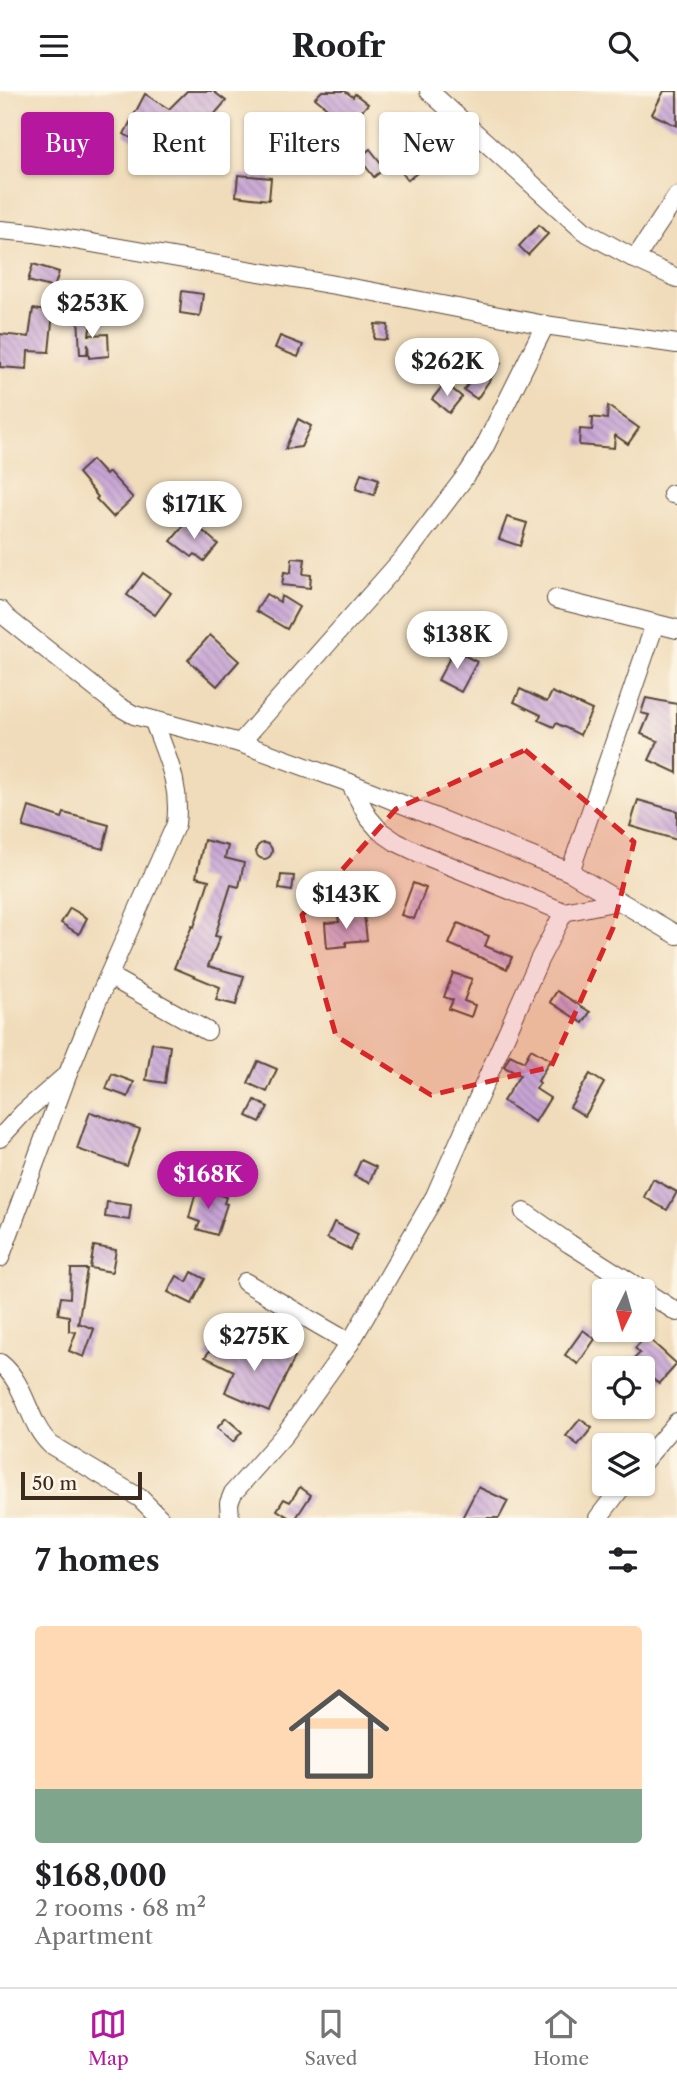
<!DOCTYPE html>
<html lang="en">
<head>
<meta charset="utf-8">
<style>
  :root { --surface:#fff; --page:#f2f2f2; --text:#202124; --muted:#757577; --line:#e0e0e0; --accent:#b5179e }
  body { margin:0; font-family:"Libre Caslon Text",serif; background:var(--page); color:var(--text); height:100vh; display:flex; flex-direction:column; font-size:26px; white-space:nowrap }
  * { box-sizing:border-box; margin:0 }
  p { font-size:23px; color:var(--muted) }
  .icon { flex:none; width:38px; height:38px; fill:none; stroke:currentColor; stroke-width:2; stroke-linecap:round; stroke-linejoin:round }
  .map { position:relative; height:1427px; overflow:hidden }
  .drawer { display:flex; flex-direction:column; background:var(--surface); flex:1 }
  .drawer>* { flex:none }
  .hud { position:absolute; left:21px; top:21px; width:635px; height:63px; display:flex; gap:14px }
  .needle { width:46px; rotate:185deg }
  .controls { position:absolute; left:592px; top:1188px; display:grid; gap:14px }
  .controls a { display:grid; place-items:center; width:63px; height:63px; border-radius:7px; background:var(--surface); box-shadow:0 2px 5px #0004; font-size:35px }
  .scale { position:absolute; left:21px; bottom:18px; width:121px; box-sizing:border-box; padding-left:7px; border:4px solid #3b2a1e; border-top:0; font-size:19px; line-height:24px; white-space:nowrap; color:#3b2a1e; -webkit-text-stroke:5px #fcf5e5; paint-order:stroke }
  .price { position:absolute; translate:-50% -60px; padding:0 16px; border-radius:24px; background:#fff; color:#222; font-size:23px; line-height:46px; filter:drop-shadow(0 2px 4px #0008) }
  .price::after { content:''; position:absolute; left:50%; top:42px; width:21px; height:16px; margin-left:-10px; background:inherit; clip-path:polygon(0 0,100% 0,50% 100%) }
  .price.selected { background:var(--accent); color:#fff }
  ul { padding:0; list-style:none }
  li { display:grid; align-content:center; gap:14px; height:371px; padding:0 35px }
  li+li { border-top:2px solid var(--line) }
  li span { display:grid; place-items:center; height:217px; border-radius:7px; color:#555 }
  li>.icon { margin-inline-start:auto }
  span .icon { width:126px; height:126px; fill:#fffc; stroke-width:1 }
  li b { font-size:30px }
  h2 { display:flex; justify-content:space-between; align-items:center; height:84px; padding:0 35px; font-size:30px }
  .chip { padding:0 24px; border-radius:7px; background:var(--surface); box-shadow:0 2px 5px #0004; font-size:24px; line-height:63px }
  .chip.selected { background:var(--accent); color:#fff }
  header { display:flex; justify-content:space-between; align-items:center; height:91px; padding:0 35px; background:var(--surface); font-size:32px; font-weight:800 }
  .dock { display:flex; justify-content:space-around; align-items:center; height:98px; border-top:2px solid var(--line); background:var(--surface); font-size:19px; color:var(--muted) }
  .dock a { display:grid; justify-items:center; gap:4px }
  .dock .selected { color:var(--accent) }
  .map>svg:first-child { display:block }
  .building { fill:url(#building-back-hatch) }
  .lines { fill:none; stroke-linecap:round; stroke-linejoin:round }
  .minor-casing { stroke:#564535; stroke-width:20 }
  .minor { stroke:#fff; stroke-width:18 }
  .marked { fill:#d62828; fill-opacity:0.2; stroke:#d62828; stroke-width:5; stroke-dasharray:14 9; stroke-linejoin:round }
</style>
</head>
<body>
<header><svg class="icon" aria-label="menu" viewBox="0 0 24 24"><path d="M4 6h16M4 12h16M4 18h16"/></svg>Roofr<svg class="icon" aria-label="search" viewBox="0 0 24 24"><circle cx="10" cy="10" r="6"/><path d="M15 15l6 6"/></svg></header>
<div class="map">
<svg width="677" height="1427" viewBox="0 0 677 1427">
  <defs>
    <pattern id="building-back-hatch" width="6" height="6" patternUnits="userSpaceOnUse" patternTransform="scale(1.75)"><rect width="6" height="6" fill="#c7a4d5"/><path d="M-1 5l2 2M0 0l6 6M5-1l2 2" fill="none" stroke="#a386ac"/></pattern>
  </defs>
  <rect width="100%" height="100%" fill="#fcf5e5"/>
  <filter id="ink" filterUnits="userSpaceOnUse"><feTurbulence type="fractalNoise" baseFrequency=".0143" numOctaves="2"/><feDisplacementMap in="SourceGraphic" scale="14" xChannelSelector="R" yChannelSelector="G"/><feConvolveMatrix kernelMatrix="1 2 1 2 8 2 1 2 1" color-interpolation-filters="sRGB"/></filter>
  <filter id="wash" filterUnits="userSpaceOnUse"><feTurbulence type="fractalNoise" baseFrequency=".00686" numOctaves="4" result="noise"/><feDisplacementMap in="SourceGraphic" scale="28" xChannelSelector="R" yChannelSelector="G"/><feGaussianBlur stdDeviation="1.57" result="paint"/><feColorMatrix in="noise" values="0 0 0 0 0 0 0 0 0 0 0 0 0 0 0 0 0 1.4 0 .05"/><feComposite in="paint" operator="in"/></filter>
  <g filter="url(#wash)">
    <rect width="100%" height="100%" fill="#f0dcba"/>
    <g id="blocks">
      <g class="building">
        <polygon points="187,0 213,0 226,10 181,62 168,52 171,49 149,31 138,51 124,43 145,3 169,18"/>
        <polygon points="322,0 345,0 353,6 355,3 368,13 349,35 315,7"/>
        <polygon points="664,0 677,0 677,35 652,23"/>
        <polygon points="411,54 427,74 408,89 392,69"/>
        <polygon points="370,58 385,77 374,86 359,67"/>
        <polygon points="238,84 271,87 269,109 236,105"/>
        <polygon points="539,134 548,143 528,164 519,155"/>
        <polygon points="33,173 59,181 54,197 28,190"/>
        <polygon points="182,200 203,203 200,225 180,222"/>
        <polygon points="33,218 53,221 49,261 28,260 27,278 0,276 0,243 29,246"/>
        <polygon points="78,224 92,226 89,244 108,243 109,265 89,267 88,253 87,263 80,263"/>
        <polygon points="375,233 388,234 387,249 374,248"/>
        <polygon points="280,245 303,254 298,266 275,257"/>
        <polygon points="489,264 501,272 477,308 464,299"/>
        <polygon points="445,292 462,306 449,322 432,308"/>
        <polygon points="608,315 639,337 628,353 615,344 614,357 579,354 580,338 592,339 593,328 590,326 607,328"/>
        <polygon points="298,328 311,335 301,356 285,358"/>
        <polygon points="92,369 106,384 109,381 133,407 113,426 96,408 98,406 78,382"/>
        <polygon points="361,382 379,388 374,404 356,398"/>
        <polygon points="507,426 527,432 520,455 499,448"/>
        <polygon points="189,428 218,453 204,470 195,463 192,466 171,450"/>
        <polygon points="292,467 305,468 303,483 311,484 310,497 282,494 284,481 291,482"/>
        <polygon points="143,482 171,502 155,524 127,504"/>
        <polygon points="266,503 280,511 281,505 299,516 287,538 256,520"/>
        <polygon points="210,544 239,570 217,595 188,569"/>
        <polygon points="454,559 477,571 461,601 438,589"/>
        <polygon points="520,598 547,611 552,601 592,619 580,644 556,632 554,636 538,629 541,624 514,611"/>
        <polygon points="646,607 677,613 677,682 649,669 658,650 641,643 649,624 641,622"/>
        <polygon points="638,709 677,720 677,749 630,735"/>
        <polygon points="29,716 62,727 64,722 109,734 103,758 23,736"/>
        <polygon points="204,749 228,755 225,767 244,772 239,796 231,794 215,845 220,846 208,875 244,885 236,914 216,909 220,896 174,877 192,835 194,836 209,789 196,786"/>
        <circle cx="264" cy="760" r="8"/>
        <polygon points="281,784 294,785 292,800 279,798"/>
        <polygon points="413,792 426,797 414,828 401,824"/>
        <polygon points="70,817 87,827 79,843 61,832"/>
        <polygon points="364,823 367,849 346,851 346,855 327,857 325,832 339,831 338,825"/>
        <polygon points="458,832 489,845 485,855 512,866 507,878 449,853"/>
        <polygon points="453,882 472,888 464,910 475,914 471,926 449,918 453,909 444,906"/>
        <polygon points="557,900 590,921 583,932 550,911"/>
        <polygon points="152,952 170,955 165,992 146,989"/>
        <polygon points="531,958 550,969 538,990 540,992 536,998 550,1007 535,1031 503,1010 520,984 504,976 510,964 524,971"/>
        <polygon points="258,970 277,978 267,1001 248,992"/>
        <polygon points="112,983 134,991 128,1006 106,998"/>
        <polygon points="590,983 604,992 585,1025 570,1016"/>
        <polygon points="255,1009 268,1016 260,1031 247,1025"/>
        <polygon points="90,1021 140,1038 127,1075 77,1058"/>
        <polygon points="361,1069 376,1076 369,1092 354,1085"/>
        <polygon points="653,1088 677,1101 667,1119 644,1106"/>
        <polygon points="197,1097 226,1106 224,1112 227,1113 217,1144 197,1138 200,1131 189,1127"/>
        <polygon points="107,1111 131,1114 129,1129 105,1126"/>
        <polygon points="334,1131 358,1143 351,1159 327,1147"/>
        <polygon points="94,1155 116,1159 112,1181 90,1177"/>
        <polygon points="71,1178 87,1178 78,1234 79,1232 94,1238 84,1266 69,1260 76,1241 69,1240 69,1225 58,1223 61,1206 70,1207"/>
        <polygon points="192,1181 205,1188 192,1213 168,1201 177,1185 187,1191"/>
        <polygon points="583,1239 595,1248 578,1273 565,1264"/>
        <polygon points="646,1245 677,1273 659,1293 632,1270 640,1262 635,1257"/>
        <polygon points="234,1250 268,1266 273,1255 295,1266 269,1320 225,1301 234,1280 205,1266 214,1254 227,1264"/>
        <polygon points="226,1327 242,1341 233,1351 217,1337"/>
        <polygon points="580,1328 592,1337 578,1354 566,1345"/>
        <polygon points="300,1396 311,1404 296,1427 290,1427 277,1419 284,1408 290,1411"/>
        <polygon points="478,1396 508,1410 499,1427 462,1427"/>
      </g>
    </g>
  </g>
  <g filter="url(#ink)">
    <use href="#blocks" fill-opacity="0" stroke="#564535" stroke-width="2"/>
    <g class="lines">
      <g class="minor-casing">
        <g id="minor">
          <polyline points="429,0 584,140 635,168"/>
          <polyline points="677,105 635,168 677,187"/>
          <polyline points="0,139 34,142 369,200 545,234 677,253"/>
          <polyline points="672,403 677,404"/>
          <polyline points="556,508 677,538"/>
          <polyline points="0,519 7,527 118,615 134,624 240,652 350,692 570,781 677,844"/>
          <polyline points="240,652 405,465 468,382 484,357 545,234"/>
          <polyline points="350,692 368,726 380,740 396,751 421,763 564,821 618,810"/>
          <polyline points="570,781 655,533"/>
          <polyline points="109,885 207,940"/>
          <polyline points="0,1047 23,1022 63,987"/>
          <polyline points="524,1121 570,1153 677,1221"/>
          <path d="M0,1167l67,-182 29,-72 80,-180c5,-40 -9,-66 -22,-102"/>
          <polyline points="245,1191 350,1252"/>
          <path d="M0,1272c27,21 27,60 51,82l89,53 20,20"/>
          <polyline points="642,1372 677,1331"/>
          <polyline points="230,1427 229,1412 233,1402 285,1343 350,1252 435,1105 539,869 564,821"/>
          <polyline points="598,1427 624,1393"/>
        </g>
      </g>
      <use href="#minor" class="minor"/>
    </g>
  </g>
  <path class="marked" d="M525,659l109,92 -21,86 -62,139 -120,28 -95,-59 -34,-121 94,-106z"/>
</svg>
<div class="controls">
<a><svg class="needle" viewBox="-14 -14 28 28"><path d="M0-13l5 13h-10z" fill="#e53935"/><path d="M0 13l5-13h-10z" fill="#757577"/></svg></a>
<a><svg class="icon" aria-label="locate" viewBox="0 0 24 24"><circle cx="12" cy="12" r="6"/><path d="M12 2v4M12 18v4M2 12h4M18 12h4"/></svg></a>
<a><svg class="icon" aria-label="layers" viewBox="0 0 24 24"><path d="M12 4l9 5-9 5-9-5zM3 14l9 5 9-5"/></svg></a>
</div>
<div class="scale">50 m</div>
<b class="price" style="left:92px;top:249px">$253K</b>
<b class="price" style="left:447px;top:307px">$262K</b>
<b class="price" style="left:194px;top:450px">$171K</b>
<b class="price" style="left:457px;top:580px">$138K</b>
<b class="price" style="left:346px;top:840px">$143K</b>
<b class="price selected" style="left:208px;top:1120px">$168K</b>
<b class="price" style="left:254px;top:1282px">$275K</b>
<div class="hud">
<a class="chip selected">Buy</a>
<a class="chip">Rent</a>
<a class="chip">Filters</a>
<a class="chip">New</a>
</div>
</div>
<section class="drawer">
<h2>7 homes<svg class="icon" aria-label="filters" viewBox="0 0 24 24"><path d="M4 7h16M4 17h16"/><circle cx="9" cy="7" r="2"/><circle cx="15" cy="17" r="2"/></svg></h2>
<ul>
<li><span style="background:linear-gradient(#ffd9b3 75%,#7fa58c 0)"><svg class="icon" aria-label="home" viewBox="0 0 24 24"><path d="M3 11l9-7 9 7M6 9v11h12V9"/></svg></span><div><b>$168,000</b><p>2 rooms · 68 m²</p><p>Apartment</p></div></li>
</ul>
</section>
<nav class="dock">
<a class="selected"><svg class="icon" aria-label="map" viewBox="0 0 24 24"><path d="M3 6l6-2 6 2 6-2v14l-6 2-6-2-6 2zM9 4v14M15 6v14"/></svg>Map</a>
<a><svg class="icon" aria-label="saved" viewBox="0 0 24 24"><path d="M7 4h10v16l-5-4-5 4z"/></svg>Saved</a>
<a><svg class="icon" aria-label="home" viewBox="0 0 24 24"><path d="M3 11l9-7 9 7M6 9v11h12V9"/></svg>Home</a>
</nav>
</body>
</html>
